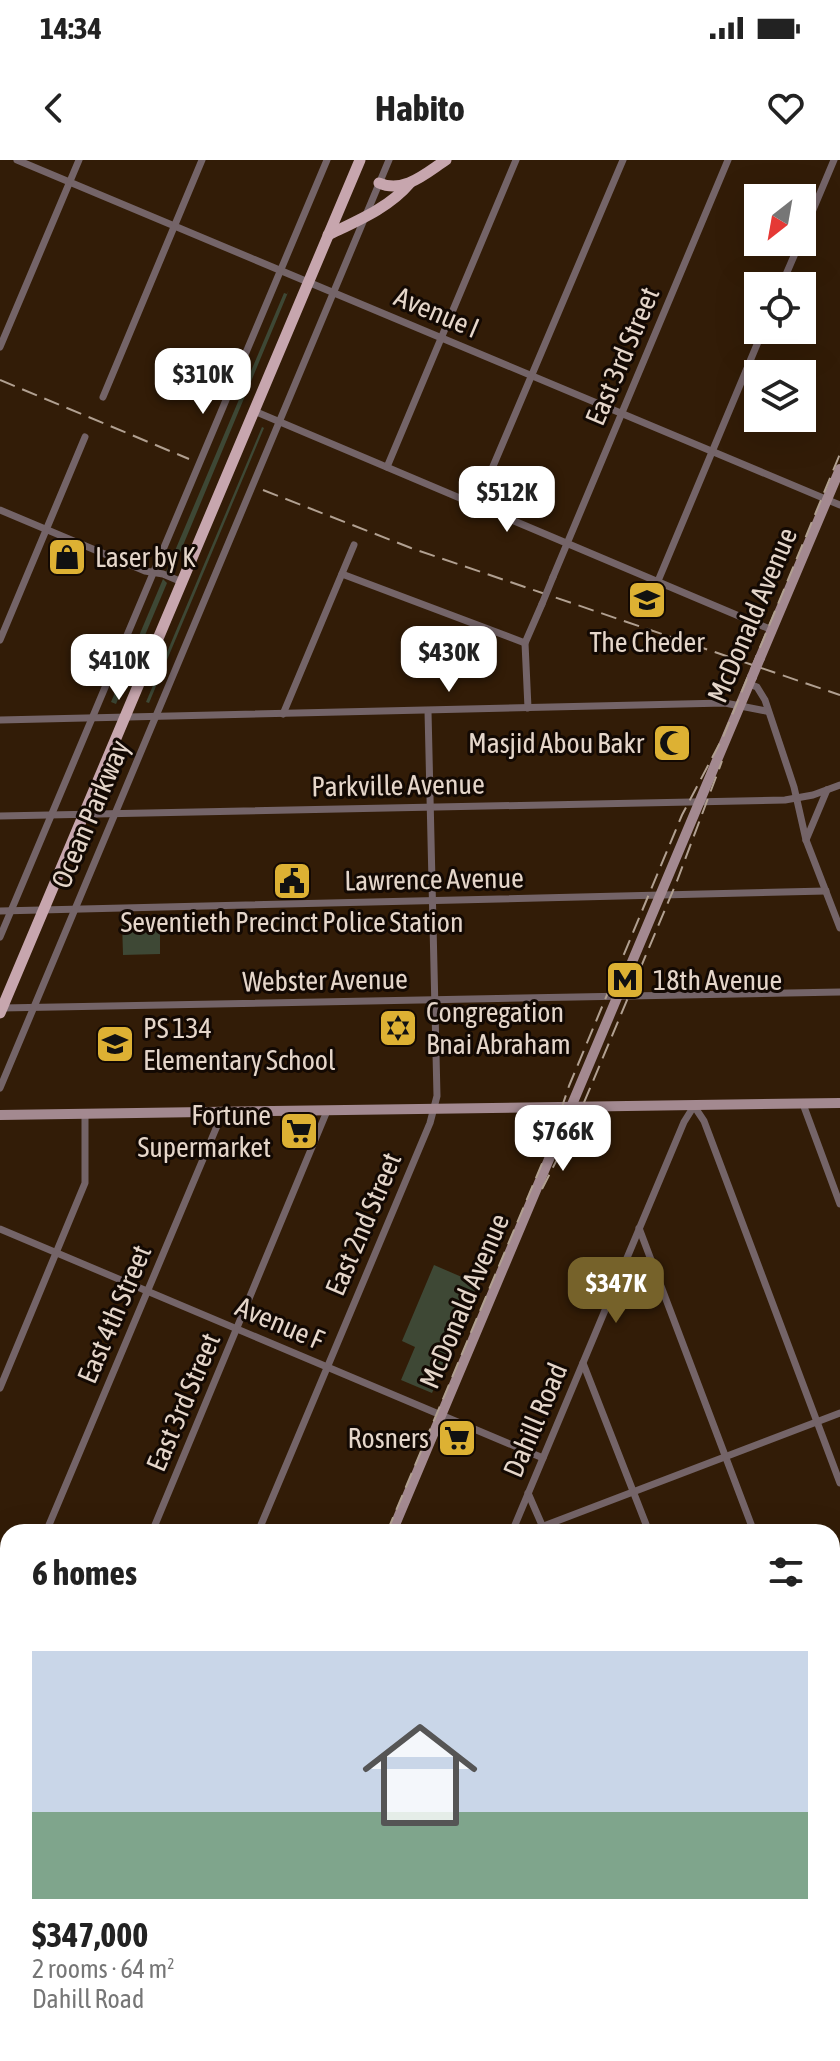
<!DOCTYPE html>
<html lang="en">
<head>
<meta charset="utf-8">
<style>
  :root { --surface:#fff; --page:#f2f2f2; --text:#222; --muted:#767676; --line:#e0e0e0; --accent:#76622a }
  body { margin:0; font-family:"Asap Condensed",sans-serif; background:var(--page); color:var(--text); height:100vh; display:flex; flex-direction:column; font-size:30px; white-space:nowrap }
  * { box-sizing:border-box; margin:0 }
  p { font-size:26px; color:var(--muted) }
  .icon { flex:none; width:44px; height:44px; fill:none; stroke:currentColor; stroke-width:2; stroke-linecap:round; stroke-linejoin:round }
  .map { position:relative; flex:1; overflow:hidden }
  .sheet { position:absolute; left:0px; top:1364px; width:840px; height:538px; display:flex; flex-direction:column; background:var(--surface); border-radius:24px 24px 0 0; box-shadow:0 8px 32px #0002 }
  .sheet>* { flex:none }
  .needle { width:52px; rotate:211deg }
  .buttons { position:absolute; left:744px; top:24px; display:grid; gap:16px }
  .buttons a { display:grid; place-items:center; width:72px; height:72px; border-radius:0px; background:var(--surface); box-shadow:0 8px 32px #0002; font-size:40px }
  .price { position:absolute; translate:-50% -68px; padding:0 18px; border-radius:16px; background:#fff; color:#222; font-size:26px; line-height:52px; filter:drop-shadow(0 2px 4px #0008) }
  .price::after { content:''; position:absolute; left:50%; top:48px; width:24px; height:18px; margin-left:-12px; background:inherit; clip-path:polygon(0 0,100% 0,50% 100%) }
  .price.active { background:var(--accent); color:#fff }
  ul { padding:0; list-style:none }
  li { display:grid; align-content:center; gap:16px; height:424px; padding:0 32px }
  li+li { border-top:2px solid var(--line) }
  li span { display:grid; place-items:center; height:248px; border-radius:0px; color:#555 }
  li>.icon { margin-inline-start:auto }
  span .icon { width:144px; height:144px; fill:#fffc; stroke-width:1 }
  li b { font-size:34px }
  h2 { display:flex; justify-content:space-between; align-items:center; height:96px; padding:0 32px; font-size:34px }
  .status { display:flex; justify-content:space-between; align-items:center; height:56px; padding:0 40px; background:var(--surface); direction:ltr }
  .status svg { height:22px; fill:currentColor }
  header { display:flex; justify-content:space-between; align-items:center; height:104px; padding:0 32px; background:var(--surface); font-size:36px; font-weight:700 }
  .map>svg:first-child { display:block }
  .green { fill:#3e4835 }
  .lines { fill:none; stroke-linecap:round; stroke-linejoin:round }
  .street { stroke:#746468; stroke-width:7 }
  .secondary { stroke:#a38990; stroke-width:10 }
  .primary { stroke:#c7a6ae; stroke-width:11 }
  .rail { stroke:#b1a091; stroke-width:2; stroke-dasharray:16 8; stroke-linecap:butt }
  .street-bridge { stroke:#746468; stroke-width:7 }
  .secondary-bridge { stroke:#a38990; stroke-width:10 }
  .labels { text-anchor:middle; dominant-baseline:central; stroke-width:6; stroke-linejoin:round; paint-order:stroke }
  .street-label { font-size:28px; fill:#e5d6ca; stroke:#130903 }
  .poi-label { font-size:28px; fill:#e5d6ca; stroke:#130903; text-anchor:start }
</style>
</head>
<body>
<div class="status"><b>14:34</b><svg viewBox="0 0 49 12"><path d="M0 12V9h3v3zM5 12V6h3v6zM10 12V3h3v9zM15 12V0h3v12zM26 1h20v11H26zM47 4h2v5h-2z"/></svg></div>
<header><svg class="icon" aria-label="back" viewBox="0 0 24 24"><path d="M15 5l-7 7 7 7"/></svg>Habito<svg class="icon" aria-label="heart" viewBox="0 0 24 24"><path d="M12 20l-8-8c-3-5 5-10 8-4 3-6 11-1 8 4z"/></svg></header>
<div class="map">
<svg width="840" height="1901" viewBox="0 0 840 1901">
  <rect width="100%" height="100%" fill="#321c07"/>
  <g class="green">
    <polygon points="289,130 172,412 166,412 284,133 287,134"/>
    <polygon points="262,267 264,268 149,543 146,542"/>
    <polygon points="163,419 167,423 116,544 111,542"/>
    <polygon points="160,760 160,794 123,795 122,761"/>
    <polygon points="434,1105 478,1124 432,1233 401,1220 415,1187 402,1181"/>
  </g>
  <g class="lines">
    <g class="street">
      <polyline points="17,0 840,345"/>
      <polyline points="802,76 834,0"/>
      <polyline points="781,126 800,82"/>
      <polyline points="0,187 79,0"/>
      <polyline points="103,237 202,0"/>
      <polyline points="254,251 772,470"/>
      <polyline points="387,307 516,0"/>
      <polyline points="477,344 623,0"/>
      <polyline points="0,350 145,411 163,414 182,422"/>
      <polyline points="342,414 525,483"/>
      <polyline points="553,417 728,0"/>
      <polyline points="658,421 763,170"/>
      <polyline points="0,480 85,277"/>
      <polyline points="749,524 757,527 765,540 794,627 806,680 840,768"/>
      <polyline points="528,548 525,483 542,444"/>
      <polyline points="283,554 354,385"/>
      <polyline points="0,560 725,543 766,551"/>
      <polyline points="0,656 785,640 813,635 840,625"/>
      <polyline points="806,680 827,630"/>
      <polyline points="0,751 826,731"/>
      <polyline points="0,777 327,0"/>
      <polyline points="2,848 840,832"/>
      <polyline points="0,928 389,0"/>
      <polyline points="803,944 840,1044"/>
      <polyline points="639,1068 754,1372"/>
      <polyline points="0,1069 543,1298"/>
      <polyline points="583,1203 649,1372"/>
      <polyline points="0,1228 85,1023 85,954"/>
      <polyline points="528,1333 545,1372"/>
      <polyline points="46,1372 217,966 218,952"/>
      <polyline points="152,1372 327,951"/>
      <polyline points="258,1372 430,963 437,936 428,551"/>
      <polyline points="512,1372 684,962 694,946 704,961 840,1323"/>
      <polyline points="528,1372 840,1253"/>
      <polyline points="0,1428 8,1431"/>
      <polyline points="0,1481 8,1462"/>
      <polyline points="832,1581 840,1602"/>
      <polyline points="0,1734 8,1715"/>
      <polyline points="0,1787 8,1791"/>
      <polyline points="832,1858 840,1880"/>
      <polyline points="252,1894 268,1901"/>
      <polyline points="321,1894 324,1901"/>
      <polyline points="426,1894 429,1901"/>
      <polyline points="531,1894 534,1901"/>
      <polyline points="636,1894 638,1901"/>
      <polyline points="741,1894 743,1901"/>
      <polyline points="36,1901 39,1894"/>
      <polyline points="289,1901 292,1894"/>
    </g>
    <g class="secondary">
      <polyline points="760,498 840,309"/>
      <polyline points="0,955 840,943"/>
      <polyline points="392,1372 752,517"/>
      <polyline points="165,1901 168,1894"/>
      <polyline points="202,1901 204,1894"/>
    </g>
    <g class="primary">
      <path d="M379,23c25,11 47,-10 67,-23"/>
      <path d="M328,75c29,-14 61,-27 82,-52"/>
      <polyline points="0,853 360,0"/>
    </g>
    <g class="rail">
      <polyline points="0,220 189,299"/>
      <polyline points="263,330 411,388 840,535"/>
      <polyline points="542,1029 575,964 677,721 722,601"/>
      <polyline points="387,1372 546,994 569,926 682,655 723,577 840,294"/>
      <polyline points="173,1901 176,1894"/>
      <polyline points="190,1901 192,1894"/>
    </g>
    <polyline class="street-bridge" points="542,444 553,417"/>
    <polyline class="secondary-bridge" points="752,517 760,498"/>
  </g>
  <defs>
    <g id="shop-square" transform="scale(2)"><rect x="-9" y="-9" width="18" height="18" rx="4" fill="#ddb133" stroke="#130903"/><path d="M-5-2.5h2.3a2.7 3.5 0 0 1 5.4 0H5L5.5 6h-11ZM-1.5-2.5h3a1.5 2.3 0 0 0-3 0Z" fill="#111"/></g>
    <g id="school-square" transform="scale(2)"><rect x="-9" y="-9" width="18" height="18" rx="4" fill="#ddb133" stroke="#130903"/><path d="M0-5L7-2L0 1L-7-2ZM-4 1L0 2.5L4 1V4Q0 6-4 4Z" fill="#111"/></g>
    <g id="mosque-square" transform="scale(2)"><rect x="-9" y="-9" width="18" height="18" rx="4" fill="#ddb133" stroke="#130903"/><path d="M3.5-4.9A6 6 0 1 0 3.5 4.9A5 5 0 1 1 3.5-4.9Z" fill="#111"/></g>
    <g id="civic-square" transform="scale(2)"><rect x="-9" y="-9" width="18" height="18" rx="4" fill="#ddb133" stroke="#130903"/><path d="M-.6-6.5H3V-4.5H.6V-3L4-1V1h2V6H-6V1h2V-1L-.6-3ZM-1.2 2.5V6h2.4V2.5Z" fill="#111"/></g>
    <g id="metro-square" transform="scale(2)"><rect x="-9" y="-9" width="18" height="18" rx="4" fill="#ddb133" stroke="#130903"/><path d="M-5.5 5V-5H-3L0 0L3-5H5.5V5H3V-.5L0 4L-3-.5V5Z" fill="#111"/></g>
    <g id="synagogue-square" transform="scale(2)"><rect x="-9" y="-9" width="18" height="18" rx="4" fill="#ddb133" stroke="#130903"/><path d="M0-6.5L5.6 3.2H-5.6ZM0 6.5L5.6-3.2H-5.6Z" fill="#111"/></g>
    <g id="supermarket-square" transform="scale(2)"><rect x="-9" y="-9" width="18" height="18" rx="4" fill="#ddb133" stroke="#130903"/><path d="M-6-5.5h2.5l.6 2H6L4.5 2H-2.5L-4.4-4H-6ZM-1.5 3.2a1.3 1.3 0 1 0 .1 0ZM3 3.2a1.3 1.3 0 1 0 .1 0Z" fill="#111"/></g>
  </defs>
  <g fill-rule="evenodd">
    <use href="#shop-square" x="67" y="397"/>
    <use href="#school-square" x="647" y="440"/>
    <use href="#mosque-square" x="672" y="583"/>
    <use href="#civic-square" x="292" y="721"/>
    <use href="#metro-square" x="625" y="820"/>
    <use href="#synagogue-square" x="398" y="868"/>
    <use href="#school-square" x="115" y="884"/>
    <use href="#supermarket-square" x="299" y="971"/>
    <use href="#supermarket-square" x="457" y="1278"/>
  </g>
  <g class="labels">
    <g class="street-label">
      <text transform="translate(437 152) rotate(23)">Avenue I</text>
      <text transform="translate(622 196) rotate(-67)">East 3rd Street</text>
      <text transform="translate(752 455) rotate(-67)">McDonald Avenue</text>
      <text transform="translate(398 625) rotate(-1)">Parkville Avenue</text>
      <text transform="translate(90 654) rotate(-67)">Ocean Parkway</text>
      <text transform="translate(434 719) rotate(-1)">Lawrence Avenue</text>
      <text transform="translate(325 820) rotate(-1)">Webster Avenue</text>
      <text transform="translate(363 1064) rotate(-67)">East 2nd Street</text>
      <text transform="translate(464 1141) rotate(-67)">McDonald Avenue</text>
      <text transform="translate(114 1154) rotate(-67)">East 4th Street</text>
      <text transform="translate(280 1163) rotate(23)">Avenue F</text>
      <text transform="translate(183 1242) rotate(-67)">East 3rd Street</text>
      <text transform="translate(535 1260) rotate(-67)">Dahill Road</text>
    </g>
    <g class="poi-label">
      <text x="95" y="397">Laser by K</text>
      <text x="647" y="482" text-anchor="middle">The Cheder</text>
      <text x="644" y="583" text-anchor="end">Masjid Abou Bakr</text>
      <text x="292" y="762" text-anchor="middle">Seventieth Precinct Police Station</text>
      <text x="653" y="820">18th Avenue</text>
      <text x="426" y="852">Congregation<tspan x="426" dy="32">Bnai Abraham</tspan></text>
      <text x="143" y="868">PS 134<tspan x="143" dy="32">Elementary School</tspan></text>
      <text x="271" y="955" text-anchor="end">Fortune<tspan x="271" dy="32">Supermarket</tspan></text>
      <text x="429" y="1278" text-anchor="end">Rosners</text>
    </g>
  </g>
</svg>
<div class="buttons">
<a><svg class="needle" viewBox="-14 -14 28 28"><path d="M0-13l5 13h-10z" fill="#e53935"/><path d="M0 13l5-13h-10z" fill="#767676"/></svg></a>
<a><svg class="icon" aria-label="locate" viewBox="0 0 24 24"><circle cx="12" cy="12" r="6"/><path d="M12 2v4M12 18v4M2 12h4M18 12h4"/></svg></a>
<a><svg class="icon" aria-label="layers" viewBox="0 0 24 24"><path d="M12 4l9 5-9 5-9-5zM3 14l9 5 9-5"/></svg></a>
</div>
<b class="price" style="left:203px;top:256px">$310K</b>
<b class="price" style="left:507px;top:374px">$512K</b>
<b class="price" style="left:449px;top:534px">$430K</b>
<b class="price" style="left:119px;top:542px">$410K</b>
<b class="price" style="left:563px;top:1013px">$766K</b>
<b class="price active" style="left:616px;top:1165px">$347K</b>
<section class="sheet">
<h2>6 homes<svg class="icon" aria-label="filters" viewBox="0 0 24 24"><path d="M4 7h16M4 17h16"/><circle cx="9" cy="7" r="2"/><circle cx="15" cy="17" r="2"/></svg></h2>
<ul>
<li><span style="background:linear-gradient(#c9d6e8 65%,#7fa58c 0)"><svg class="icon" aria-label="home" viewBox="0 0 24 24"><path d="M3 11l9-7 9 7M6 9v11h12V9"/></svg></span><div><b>$347,000</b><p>2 rooms · 64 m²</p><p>Dahill Road</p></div></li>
</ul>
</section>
</div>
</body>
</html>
